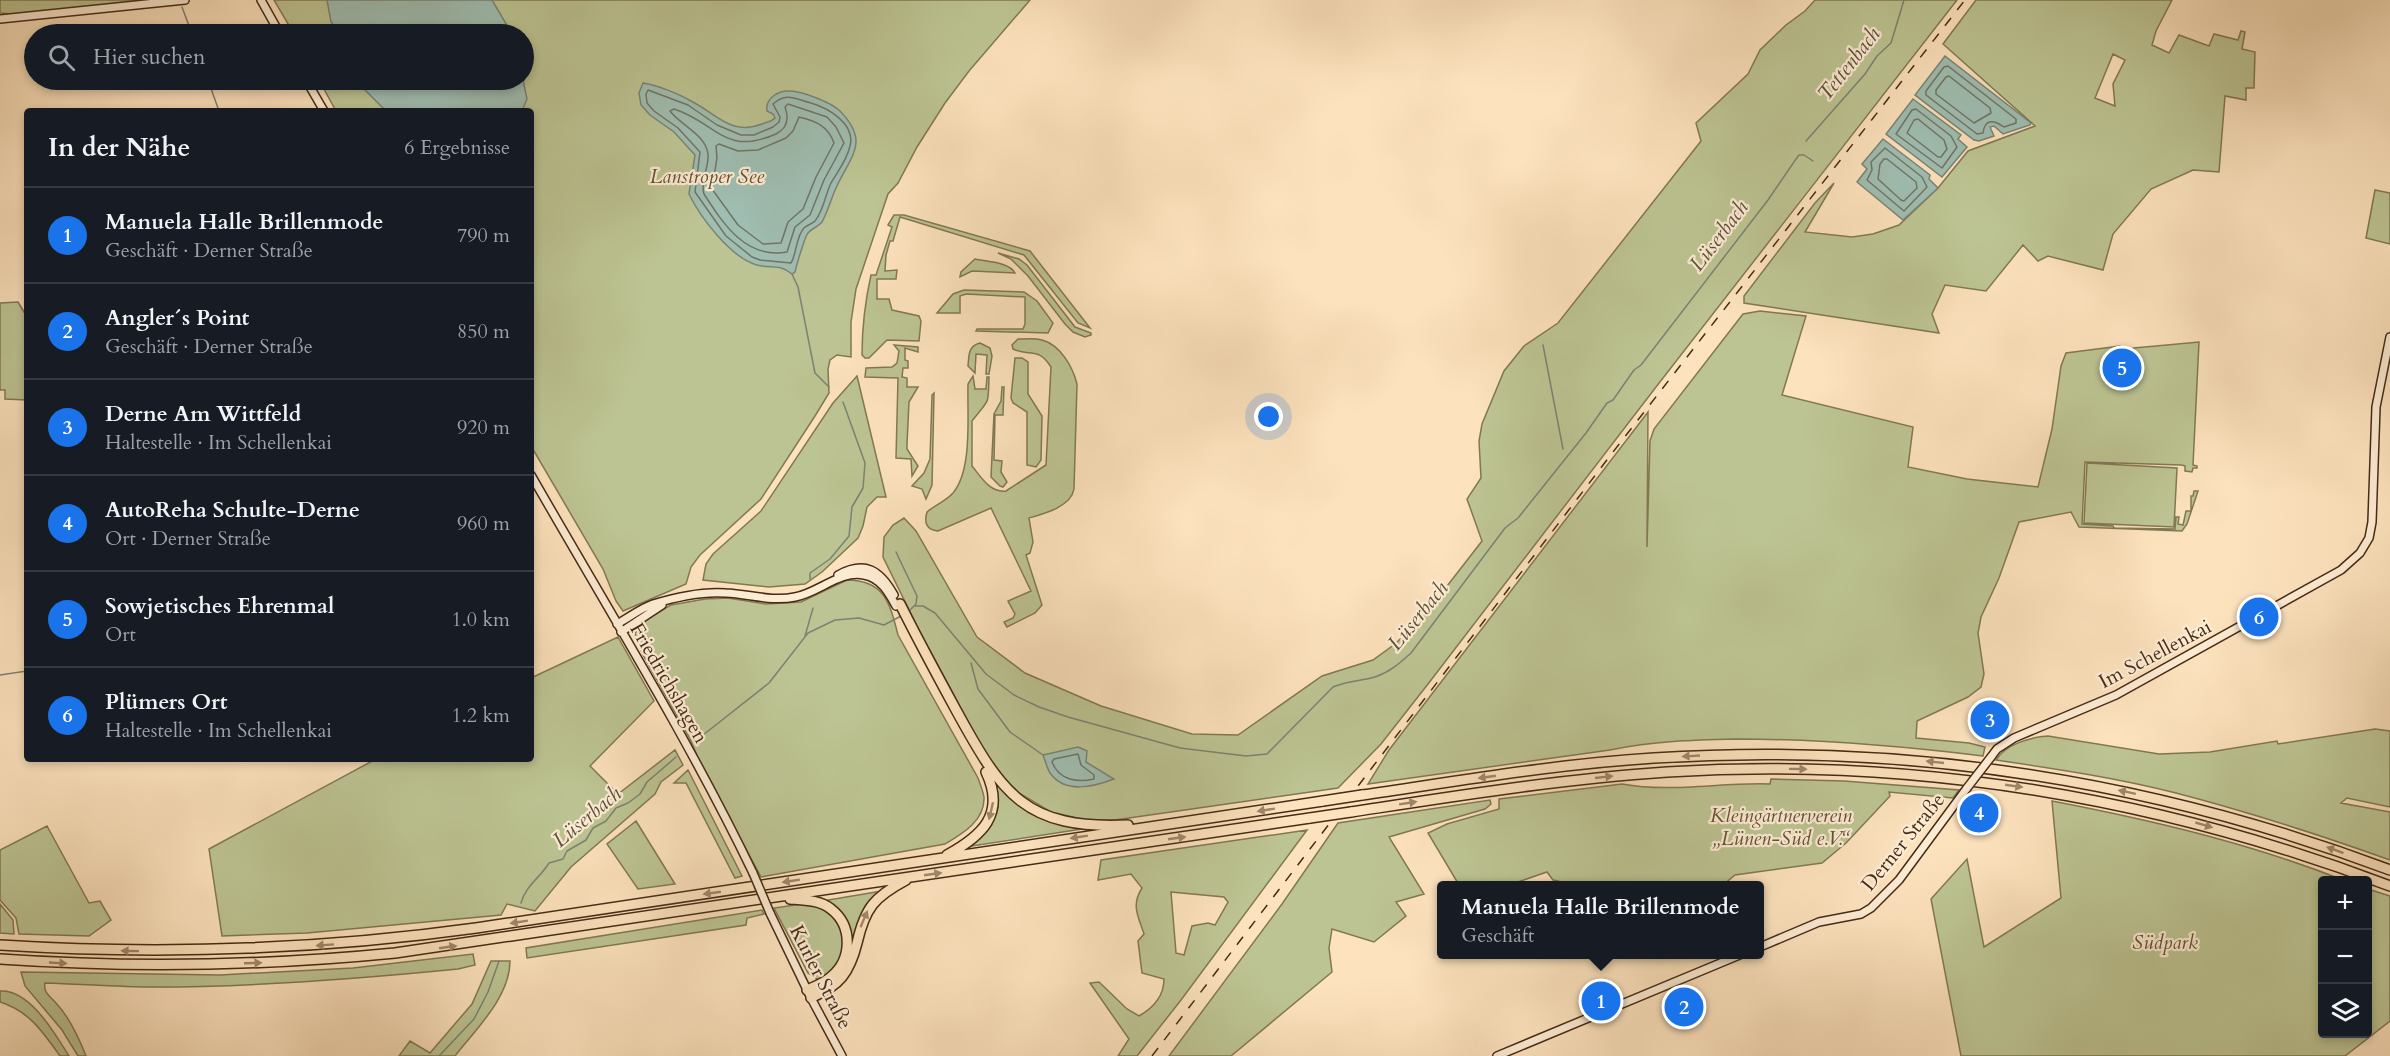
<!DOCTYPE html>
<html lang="de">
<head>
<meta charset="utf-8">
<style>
  body { margin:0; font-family:Cardo,serif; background:#242831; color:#f1f3f6 }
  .controls { position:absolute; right:18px; bottom:18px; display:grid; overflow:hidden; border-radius:6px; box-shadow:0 3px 9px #0003 }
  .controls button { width:54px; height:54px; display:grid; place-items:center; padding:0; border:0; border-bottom:2px solid #363941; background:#171b24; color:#f1f3f6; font:30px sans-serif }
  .you { position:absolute; left:1269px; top:417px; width:21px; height:21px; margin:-15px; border:4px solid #fff; border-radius:50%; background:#1a73e8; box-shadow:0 0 0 9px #1a73e833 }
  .badge { display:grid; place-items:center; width:39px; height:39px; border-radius:50%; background:#1a73e8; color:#fff; font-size:20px; font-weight:700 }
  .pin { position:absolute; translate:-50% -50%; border:3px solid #fff; box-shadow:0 2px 6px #0006 }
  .popup { position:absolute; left:1437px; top:881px; width:327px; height:78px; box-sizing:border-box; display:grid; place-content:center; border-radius:6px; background:#171b24; filter:drop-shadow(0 2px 4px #0005); font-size:20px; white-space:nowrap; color:#9ea1a6 }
  .popup b { font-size:22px; color:#f1f3f6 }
  .popup::after { content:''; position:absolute; left:50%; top:100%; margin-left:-12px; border:12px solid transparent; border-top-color:#171b24 }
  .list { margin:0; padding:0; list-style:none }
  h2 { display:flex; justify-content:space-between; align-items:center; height:78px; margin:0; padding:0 24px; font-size:26px }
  h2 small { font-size:20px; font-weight:400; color:#9ea1a6 }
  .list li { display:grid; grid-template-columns:39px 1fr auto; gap:18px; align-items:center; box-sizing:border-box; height:96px; padding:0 24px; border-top:2px solid #363941 }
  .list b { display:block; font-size:22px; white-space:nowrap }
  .list p { margin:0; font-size:20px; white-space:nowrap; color:#9ea1a6 }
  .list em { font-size:20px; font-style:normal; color:#9ea1a6 }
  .icon { flex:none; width:33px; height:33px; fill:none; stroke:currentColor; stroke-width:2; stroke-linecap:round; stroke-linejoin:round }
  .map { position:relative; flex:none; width:2390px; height:1056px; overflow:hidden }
  .search { position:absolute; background:#171b24; box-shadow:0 3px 9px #0003; left:24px; top:24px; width:510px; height:66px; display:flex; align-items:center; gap:15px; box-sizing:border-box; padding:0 21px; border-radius:33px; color:#9ea1a6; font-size:22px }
  .panel { position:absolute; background:#171b24; box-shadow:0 3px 9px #0003; left:24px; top:108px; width:510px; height:654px; border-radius:6px }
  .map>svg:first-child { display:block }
  .green { fill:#bdc493; stroke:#827854; stroke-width:1.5; fill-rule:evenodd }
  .water { fill:#9fbeb2; stroke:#7b8373; stroke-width:1.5 }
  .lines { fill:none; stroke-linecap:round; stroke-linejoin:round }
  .shore { stroke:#727464; stroke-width:1.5 }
  .stream { stroke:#7b8373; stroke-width:1.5 }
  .secondary-casing { stroke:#462b15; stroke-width:10 }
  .highway-casing { stroke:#462b15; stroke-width:12 }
  .secondary { stroke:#fdecd4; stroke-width:7 }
  .highway { stroke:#fce2bd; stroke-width:9 }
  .rail { stroke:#462b15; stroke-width:1.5; stroke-dasharray:10 10; stroke-linecap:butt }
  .secondary-bridge-casing { stroke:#462b15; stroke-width:10; stroke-linecap:butt }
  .highway-bridge-casing { stroke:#462b15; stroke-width:12; stroke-linecap:butt }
  .secondary-bridge { stroke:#fdecd4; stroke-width:7 }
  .highway-bridge { stroke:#fce2bd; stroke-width:9 }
  .oneway { fill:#a18669 }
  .labels { text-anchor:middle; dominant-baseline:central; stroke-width:4.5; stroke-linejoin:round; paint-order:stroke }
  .park-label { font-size:20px; font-style:italic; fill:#645134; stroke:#fdecd4 }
  .street-label { font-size:20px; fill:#462b15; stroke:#fdecd4 }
  .water-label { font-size:21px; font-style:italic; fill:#5c503c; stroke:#fdecd4 }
</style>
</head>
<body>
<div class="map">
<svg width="2390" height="1056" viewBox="0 0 2390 1056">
  <rect width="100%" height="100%" fill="#fce2bd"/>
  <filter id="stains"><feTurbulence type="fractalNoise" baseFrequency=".00333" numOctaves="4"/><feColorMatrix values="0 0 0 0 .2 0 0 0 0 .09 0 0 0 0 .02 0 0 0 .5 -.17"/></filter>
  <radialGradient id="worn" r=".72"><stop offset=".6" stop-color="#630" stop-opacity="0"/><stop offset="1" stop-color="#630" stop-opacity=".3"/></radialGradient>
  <path class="green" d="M0,0H151C101,8 50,19 0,13Z
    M274,0H1030L969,71L945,103L917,147L898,183L888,194L856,289L851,322V357L837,355L830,360L828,369L829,393L815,416L761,499L700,555L691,567L686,584L623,611L616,601L603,569L531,446V111H336L319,80H524V34H294Z
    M1815,0H1957L1656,387L1428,684L1381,744L1338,788L1115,820H1086L1051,812L1019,793L1003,778L988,758L921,634L883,557L884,537L893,525L904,518L916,531L977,637L1025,673L1101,706L1192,734L1238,735L1322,676L1373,660L1395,644L1423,617L1482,541L1467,499L1481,478L1479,441L1482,424L1504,371L1524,346L1558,323L1701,141L1696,123L1748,74L1760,50L1786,25L1805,11Z
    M1976,0H2172L2156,31L2152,45L2169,53L2179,35L2209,46L2214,34L2238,40L2241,31L2245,32L2242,49L2255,52L2254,88H2246V100L2225,96L2219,172L2193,170L2151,189L2113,234L2103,270L2048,256L2038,261L2023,245L1986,291L1945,285L1932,314L1939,333L1744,303V296L1815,203L1834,183L1805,232L1852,237L1873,234L1899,225L1938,188L1968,151L2035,126L1943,44ZM2113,54L2125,60L2113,84L2115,106L2095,98Z
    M2375,190L2390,193V244L2366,238Z
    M894,215H904L1030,251L1090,328L1078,323L1024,255L900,217L893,241H890L886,255L885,271L897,270L896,279H877V299H889L892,310L919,316L921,321L919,341L887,340L869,358H865L862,355C862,327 865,302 871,275H876L892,227L888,225Z
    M998,253L1019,259L1027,265L1075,327L1091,333V335L1085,337L1073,332L1065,324L1028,276L1011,259Z
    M975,259C988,262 1009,262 1015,273L972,271L960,277L961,272Z
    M964,290L1024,292L1037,301L1053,323L1048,333L976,331L977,329H1023L1025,324V297L966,294L960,296V313H937L953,294Z
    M18,302L27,317V400L5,399V390H0V303Z
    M1760,311L1806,316L1782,395L1913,427L1908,467L1967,479L2038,487L2052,429L2061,366L2066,353L2120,346L2121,352L2134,348L2199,342L2193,465L2197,466V468H2193L2192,472L2185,471V466L2182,465L2085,462L2082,524L2113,526L2114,528L2175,529L2176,517H2179L2178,524L2183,525L2186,511H2191V496H2193L2194,491H2198L2187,524L2182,531L2079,527L2071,512L2019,522L1999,578L1981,617L1978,633L1984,674L1981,687L1968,697L1917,721L1916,738L1969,743L1985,747L1983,756C1901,746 1819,739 1737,739C1692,740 1654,741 1610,750L1368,784L1389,750L1648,412L1647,547L1650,441L1654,429L1743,314Z
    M1018,339C1025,339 1035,338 1042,340C1061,345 1073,368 1077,384L1074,489C1071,507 1043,514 1029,518L1033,542L1030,553L1026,555L1042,605L1035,613L1007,627L1004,622L1013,618L1015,614L1008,601L1031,591L991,508L938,531C926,530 924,522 927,512C935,505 946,501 953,493C973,469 967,414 968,384L973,376L975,389H986L987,377H989C988,406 990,398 972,421V466C981,477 990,493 1006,491L1046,465L1051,367C1038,346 1029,357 1013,349L1012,345Z
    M980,343L990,348L992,356L989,374H986L987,355L976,354L975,373L968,366C969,355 968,346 980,343Z
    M894,345L918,347V352L905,348V360L908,361V368H903L902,377L907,378V387H918L909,402L907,444V449L918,466L912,476L911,459L896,458L898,378L865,377L866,368L892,367L897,363L899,351Z
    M1015,358H1022L1028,362V394L1042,416L1041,460L1036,467L1027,465V412L1013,403L1011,398Z
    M857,376L886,497H877L867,507L863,526L858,538L822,572L805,584L769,587L703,580L706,564L713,554L761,511L833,403Z
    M1002,387H1004L1003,415H995L994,460L1002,461L1001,472L1007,482L1003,487L1000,486L991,477L994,414L1001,401Z
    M934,393L932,485L926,499L922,489L912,486L924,473L930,459L932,395Z
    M2087,463L2177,468L2174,527L2084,523Z
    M847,580C885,580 890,604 898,635L978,778C980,784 983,791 984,797C985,821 962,834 945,844L761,877L702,767L690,739L643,655L635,634L641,622L671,605L705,599L728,598L766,604L801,602Z
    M618,637L654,701L590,766L618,794L675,750L683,765L661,782L655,794L571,867L535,911L507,904L501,915L307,933L222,936L209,849L376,759H531V678Z
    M2375,729L2390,731V807L2347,798L2341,803L2390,812V860C2320,835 2249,812 2176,793C2117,778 2057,769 1996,760C2006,744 2031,737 2048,736L2159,754L2210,752L2277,741L2278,744Z
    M688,770L742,876L735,878L686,783H674Z
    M1771,779L1844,781L1959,790L1953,798L1889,792L1890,796L1846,843L1822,863L1735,875L1723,885H1576L1553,880L1547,872L1509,885H1459L1428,833L1447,824L1499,809V799L1622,784C1670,793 1722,782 1770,784Z
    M994,781C1023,808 1044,818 1082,829L972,846L985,831Z
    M1490,800L1491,804L1485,809L1389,837L1424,894L1396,902L1406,916L1374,942L1332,929L1329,948L1332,972L1231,1056H1169L1282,904L1338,823Z
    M2052,801C2151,820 2249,843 2343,880H2322V1034H2368V889L2390,896V1021L2345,1056H1961L1931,899L1967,859L1984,947L2061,898Z
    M636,821L675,884L638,889L607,844Z
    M47,826L89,903L100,901L111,920L89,936L19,934L16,918L0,900V850Z
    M1307,830L1181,1000L1137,1056H1118L1129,1039L1090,983L1099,982L1127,1009L1139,1016C1153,1008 1164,996 1164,979L1142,973L1138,941L1144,934C1138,916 1131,905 1142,888L1131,874L1098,880L1101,860ZM1171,892L1224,897L1228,902L1215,925L1208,923L1192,926L1184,955L1176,953Z
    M882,891L853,950H851L828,900Z
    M0,904L13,920L14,934L0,933Z
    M802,904C808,905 816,905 821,908C843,918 849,946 838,965C834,972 825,977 820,981L808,973L774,908Z
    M762,910L764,914L747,918L746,925L527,958L526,948Z
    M473,954L475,965L458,969C357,979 256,987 154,987C117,987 81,984 45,983C43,993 50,996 56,1003C69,1017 79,1038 86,1056H78L62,1030L25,986L21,972L220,975L353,968Z
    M491,961H510C510,997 476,1029 455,1056H399L410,1041L430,1053L472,1004Z
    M0,991C30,989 55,1034 69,1056H60C43,1032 29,1011 0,1002Z"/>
  <path class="water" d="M327,0H492L512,34H341L331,22Z
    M1945,56L2031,123L2030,125L2003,134L1994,126L1990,127L1994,136L1979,141L1974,140L1915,95Z
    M355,80H523L527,99L522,111H386Z
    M643,83C657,85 679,94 691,101C717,114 731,136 762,124C767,122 771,122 775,118L773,114L767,111C765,98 779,90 790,91C802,91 832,103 840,111C871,143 850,156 836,188C831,199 828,211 822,222C818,227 812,228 808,233C805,236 796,267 795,272L792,274C778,263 772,269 757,265C731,258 700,217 689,194L695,155L674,132L650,115L641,105L639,93Z
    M1913,99L1961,135L1958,139L1967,147L1942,177L1886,134Z
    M1883,139L1930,175L1929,179L1938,188L1903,220L1857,182L1867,169L1862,164Z
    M1078,747L1087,751L1086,762L1114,779C1093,787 1065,794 1050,773C1047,768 1045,760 1043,755Z"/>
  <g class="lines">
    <path class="shore" d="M1948,66L2016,119V123L2004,127C1994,120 1985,118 1983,133L1977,134L1926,95V91L1944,67Z
      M1949,76L1990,108L1991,113L1974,123L1936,94V90L1946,77Z
      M648,90L688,105L717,125L741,135H754L773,127L779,122L780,117L773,104C787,92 795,99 811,103C828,108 856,124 850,146C847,160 838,171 831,183C825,195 824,210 815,221C812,224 807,225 804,228C796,236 797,253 791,263L760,260L752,257L726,236L695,192L700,152L678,128L654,111L647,103L646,94Z
      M788,104L827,117L836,127L844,143L824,180L810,215L795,227L787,252C746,259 724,225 704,194C700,181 709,168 708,155C707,135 680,125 670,111L674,109C716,122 724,157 776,134C788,128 789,118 785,107Z
      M1916,109L1951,136L1957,147L1942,168L1896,134L1912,110Z
      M799,117C816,121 828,126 834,143L816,177L803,209L788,222L781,243L763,244L738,225L712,189L717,158L716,146L719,144L738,151L758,150L786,138L793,131Z
      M1918,119L1944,140L1947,149L1941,157H1938L1907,133L1914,120Z
      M1885,148L1922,177L1927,187L1904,211L1867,180L1872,170L1871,162Z
      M1884,159H1887L1916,182L1917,188L1904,201L1901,200L1878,179L1880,164Z
      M1078,754L1081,765L1094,775V779C1077,783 1059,780 1052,762L1054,759Z"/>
    <path class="stream" d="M182,7L192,34
      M208,80L219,111
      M1806,141L1865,74L1877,56L1891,43L1904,0
      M792,274L798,287L815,373L829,387
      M1543,345L1563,449
      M896,552L917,596L916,604L908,612
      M810,579V573L830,559L849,536L852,507L863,488L865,463L843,402
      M914,606H923L935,613L986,674L1014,695L1039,707L1068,717L1180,748L1246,756L1267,754L1333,687C1347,681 1361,681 1375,677C1390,672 1400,663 1411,653L1505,528L1518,518L1586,433L1607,403L1613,400L1634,370L1641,365L1768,200L1796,159L1799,155H1804L1813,161
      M805,636L813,608
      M971,663L978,689L1010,732L1043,755
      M0,675L27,671
      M703,735L769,683L808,633L835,620L859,618L884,625L901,616
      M521,903C526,885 540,878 549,863L563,859L567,851L586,840L593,828L606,821L616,808L628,803L640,794L647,782L676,757
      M439,1056L474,1019L488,992L499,961"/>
    <defs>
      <path id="secondary" d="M261,0L280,34
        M0,19L185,0
        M306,80L324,111
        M531,475C606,606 687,736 753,873
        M838,575C865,560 880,570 894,595
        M617,624C628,618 641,608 653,604C676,597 702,591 726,593C749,594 772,602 795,597C818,593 840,570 864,575C881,578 889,593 896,606
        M621,632L662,605
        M1991,757L1997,749L2014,738L2116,695L2341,570L2360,553L2369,538L2372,522L2376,407L2390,337
        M770,913L811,998L842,1056
        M1760,947L1819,922L1861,914L1871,908L1899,880L1967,788
        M1497,1056L1742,954"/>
      <path id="highway" d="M900,604C918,640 937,675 956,710C1002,794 1025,830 1128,825
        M1362,795C1459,781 1556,764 1654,758C1906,742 2154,781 2390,870
        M1351,812C1456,796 1561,779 1667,772C1914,756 2159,798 2390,886
        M947,855C982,836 1006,814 986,772
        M790,899C804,900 820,900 831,909C853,926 852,959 832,976C825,983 816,986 807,990
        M0,945C160,955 317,950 476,928L1323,801
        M0,959C132,968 263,966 395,953L1310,818
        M811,998C822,992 834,987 842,977C850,967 854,955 857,943C865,908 874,897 906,880"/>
    </defs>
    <use href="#secondary" class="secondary-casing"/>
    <use href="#highway" class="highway-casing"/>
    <use href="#secondary" class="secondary"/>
    <use href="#highway" class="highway"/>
    <path class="rail" d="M1152,1056L1613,452L1965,0"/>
    <defs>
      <path id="secondary-bridge" d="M1967,788L1991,757
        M753,873L770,913"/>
      <path id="highway-bridge" d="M1323,801L1362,795
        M1310,818L1351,812"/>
    </defs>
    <use href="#secondary-bridge" class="secondary-bridge-casing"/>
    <use href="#highway-bridge" class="highway-bridge-casing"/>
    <use href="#secondary-bridge" class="secondary-bridge"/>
    <use href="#highway-bridge" class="highway-bridge"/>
  </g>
  <defs><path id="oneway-solid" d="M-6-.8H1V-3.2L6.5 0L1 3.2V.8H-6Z" transform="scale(1.5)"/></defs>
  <g class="oneway">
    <use href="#oneway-solid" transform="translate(1691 756) rotate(177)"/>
    <use href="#oneway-solid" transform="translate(1935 762) rotate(-174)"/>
    <use href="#oneway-solid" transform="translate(1798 769) rotate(1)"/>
    <use href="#oneway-solid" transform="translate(1487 777) rotate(172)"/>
    <use href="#oneway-solid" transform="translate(1604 777) rotate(-6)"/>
    <use href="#oneway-solid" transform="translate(2014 786) rotate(8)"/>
    <use href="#oneway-solid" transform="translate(2127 792) rotate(-168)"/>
    <use href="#oneway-solid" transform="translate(1408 803) rotate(-9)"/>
    <use href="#oneway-solid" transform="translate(1266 810) rotate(171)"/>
    <use href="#oneway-solid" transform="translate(991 811) rotate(103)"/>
    <use href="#oneway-solid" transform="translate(2204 825) rotate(16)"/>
    <use href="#oneway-solid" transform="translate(1079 837) rotate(171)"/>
    <use href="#oneway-solid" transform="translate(1177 838) rotate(-8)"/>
    <use href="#oneway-solid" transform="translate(2335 850) rotate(-160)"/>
    <use href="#oneway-solid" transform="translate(933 874) rotate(-8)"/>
    <use href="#oneway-solid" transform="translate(791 881) rotate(171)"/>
    <use href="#oneway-solid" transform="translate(712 893) rotate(172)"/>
    <use href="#oneway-solid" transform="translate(864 919) rotate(-67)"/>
    <use href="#oneway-solid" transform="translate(519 922) rotate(171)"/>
    <use href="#oneway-solid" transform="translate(325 945) rotate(176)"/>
    <use href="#oneway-solid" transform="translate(448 947) rotate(-8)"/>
    <use href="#oneway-solid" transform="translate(130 951) rotate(-179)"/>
    <use href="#oneway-solid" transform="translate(58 963) rotate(3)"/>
    <use href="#oneway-solid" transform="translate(253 963) rotate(-2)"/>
  </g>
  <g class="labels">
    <g class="park-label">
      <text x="707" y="176">Lanstroper See</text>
      <text x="1781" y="815">Kleingärtnerverein<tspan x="1781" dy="23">„Lünen-Süd e.V.“</tspan></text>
      <text x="2165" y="942">Südpark</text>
    </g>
    <g class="street-label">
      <text transform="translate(2155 654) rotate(-28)">Im Schellenkai</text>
      <text transform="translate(669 683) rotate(60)">Friedrichshagen</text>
      <text transform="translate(1903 842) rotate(-51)">Derner Straße</text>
      <text transform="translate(821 977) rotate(63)">Kurler Straße</text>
    </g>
    <g class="water-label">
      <text transform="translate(1849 64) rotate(-52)">Tettenbach</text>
      <text transform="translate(1719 236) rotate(-53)">Lüserbach</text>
      <text transform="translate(1418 616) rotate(-51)">Lüserbach</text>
      <text transform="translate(587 817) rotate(-40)">Lüserbach</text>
    </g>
  </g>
  <rect width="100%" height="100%" filter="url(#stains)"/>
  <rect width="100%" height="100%" fill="url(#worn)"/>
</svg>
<div class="controls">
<button>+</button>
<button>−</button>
<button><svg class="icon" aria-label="layers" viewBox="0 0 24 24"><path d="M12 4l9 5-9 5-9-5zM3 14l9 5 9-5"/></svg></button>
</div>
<div class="you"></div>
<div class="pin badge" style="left:1601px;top:1001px">1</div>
<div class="popup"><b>Manuela Halle Brillenmode</b>Geschäft</div>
<div class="pin badge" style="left:1684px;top:1007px">2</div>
<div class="pin badge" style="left:1990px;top:720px">3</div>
<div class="pin badge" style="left:1979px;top:813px">4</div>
<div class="pin badge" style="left:2122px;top:368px">5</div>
<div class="pin badge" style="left:2259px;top:617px">6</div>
<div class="search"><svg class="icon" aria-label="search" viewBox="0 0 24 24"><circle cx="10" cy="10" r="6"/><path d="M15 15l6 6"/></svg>Hier suchen</div>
<section class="panel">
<h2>In der Nähe<small>6 Ergebnisse</small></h2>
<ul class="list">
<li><span class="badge">1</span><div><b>Manuela Halle Brillenmode</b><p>Geschäft · Derner Straße</p></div><em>790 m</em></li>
<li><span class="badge">2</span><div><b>Angler´s Point</b><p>Geschäft · Derner Straße</p></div><em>850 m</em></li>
<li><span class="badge">3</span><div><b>Derne Am Wittfeld</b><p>Haltestelle · Im Schellenkai</p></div><em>920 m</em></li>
<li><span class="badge">4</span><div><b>AutoReha Schulte-Derne</b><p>Ort · Derner Straße</p></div><em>960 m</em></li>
<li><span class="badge">5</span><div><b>Sowjetisches Ehrenmal</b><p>Ort</p></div><em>1.0 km</em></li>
<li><span class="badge">6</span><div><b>Plümers Ort</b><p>Haltestelle · Im Schellenkai</p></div><em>1.2 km</em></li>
</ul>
</section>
</div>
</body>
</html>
